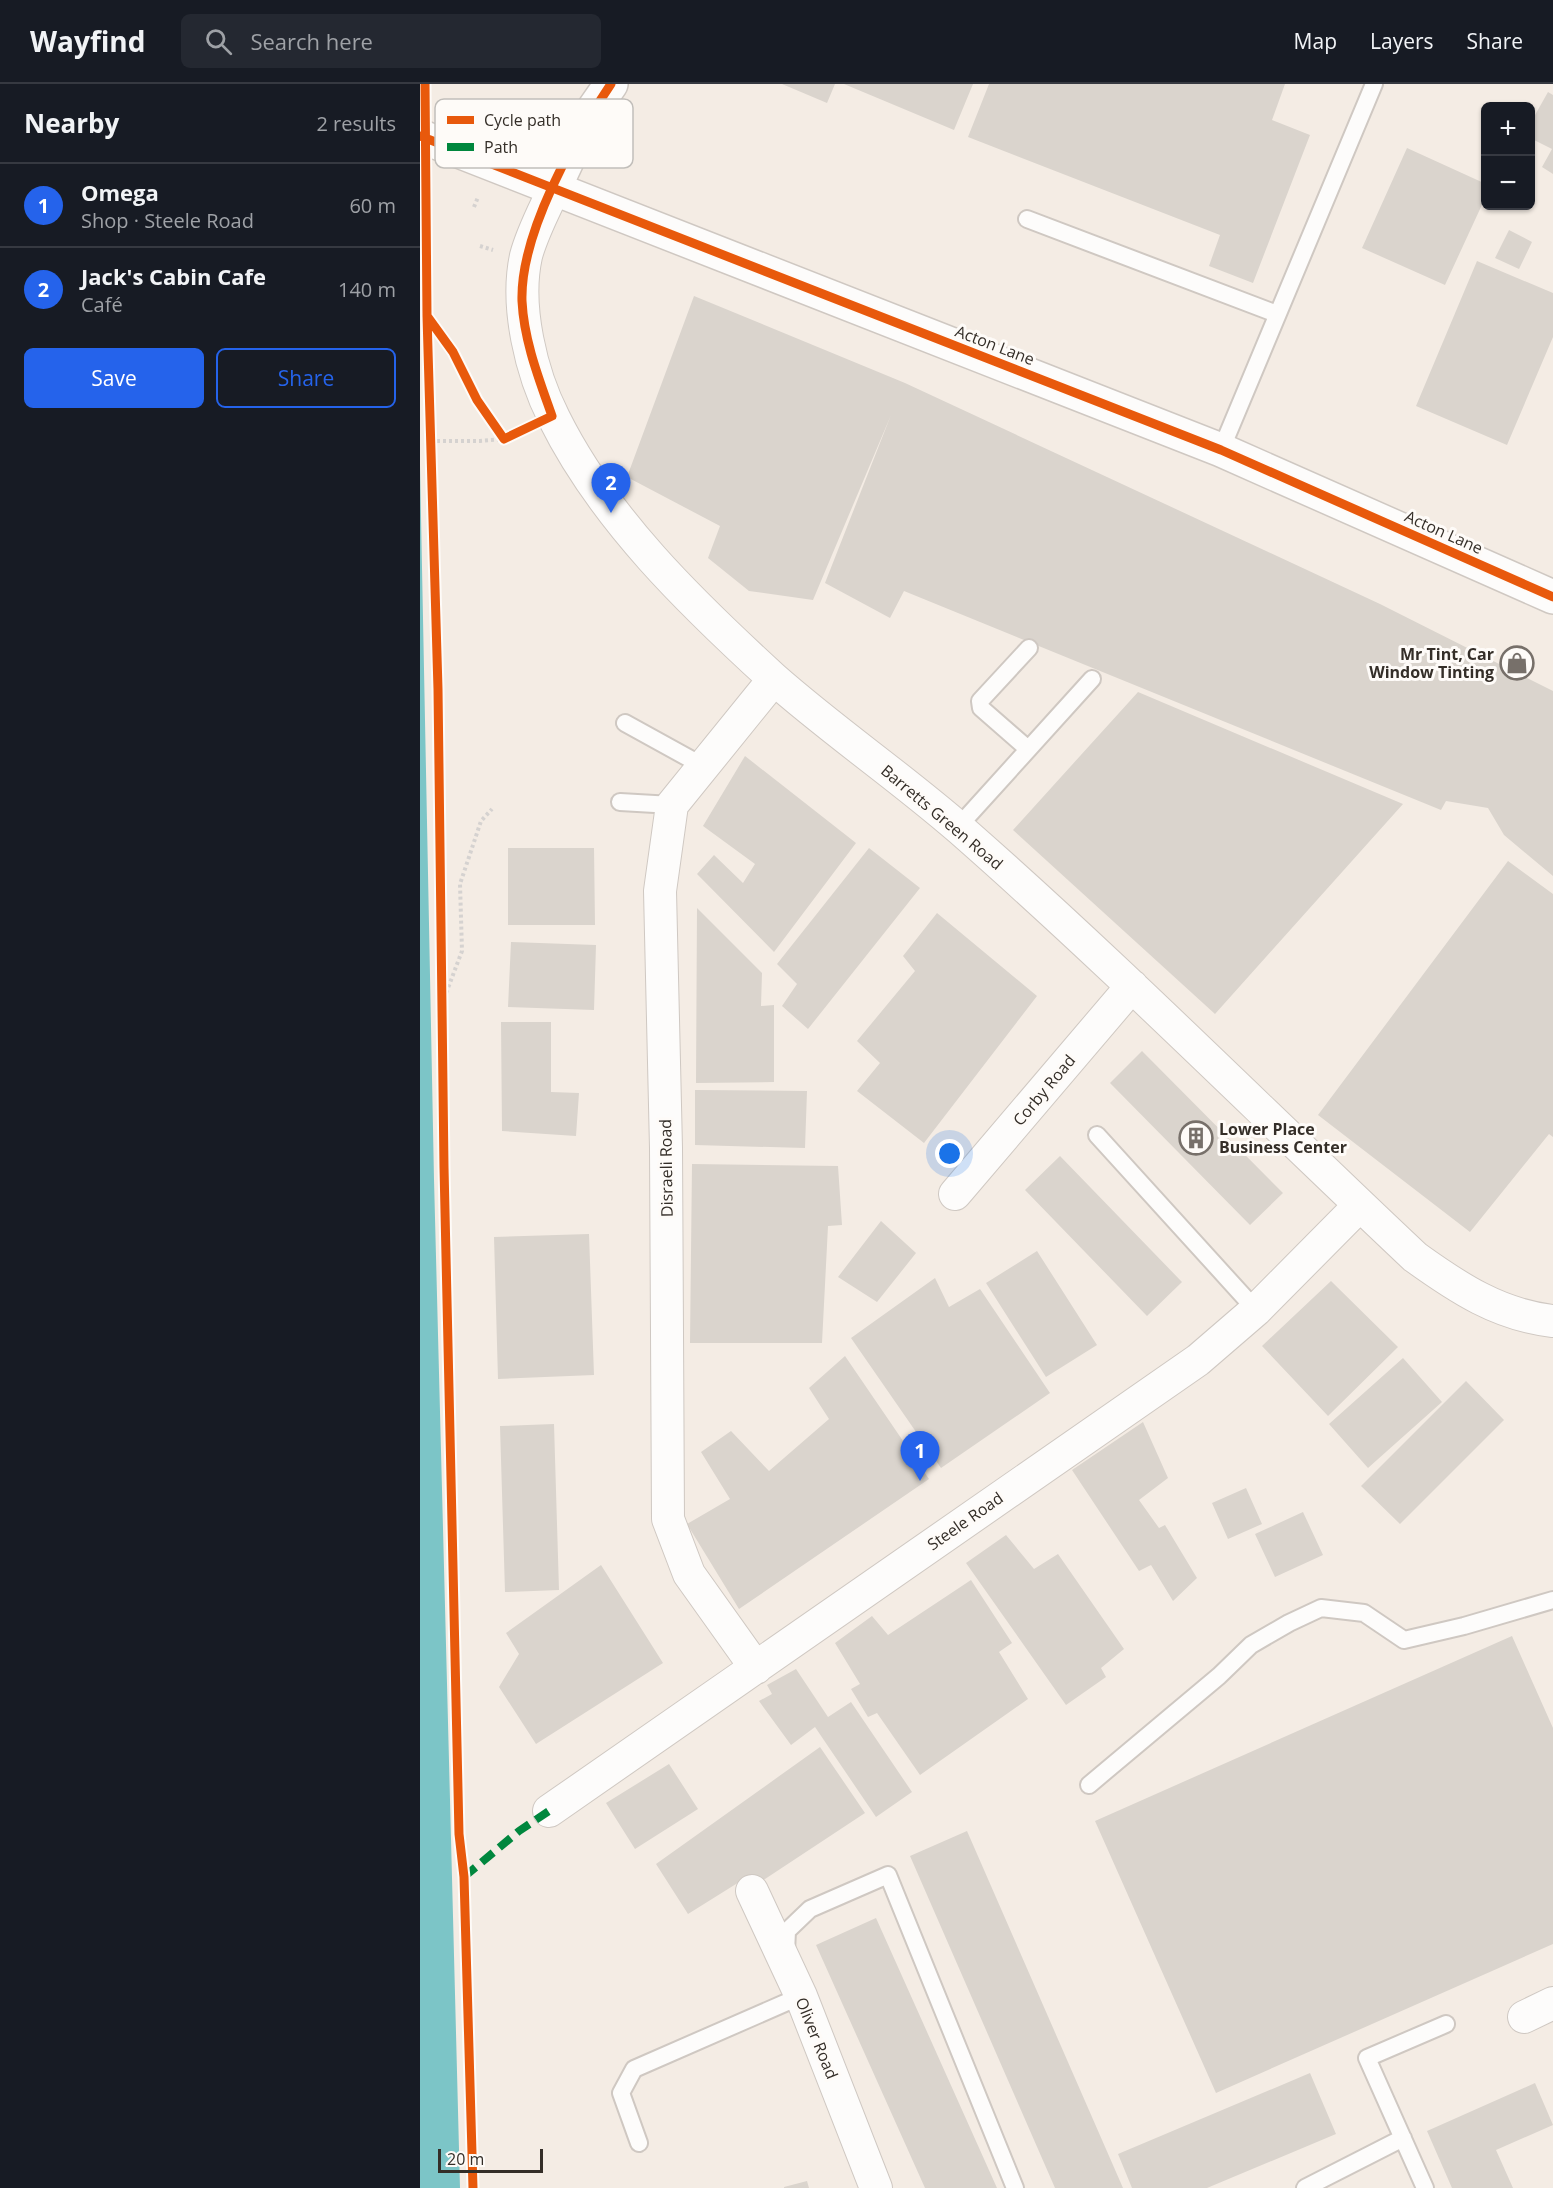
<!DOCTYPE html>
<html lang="en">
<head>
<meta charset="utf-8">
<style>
  body { margin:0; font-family:"Open Sans",sans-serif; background:#242831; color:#f1f3f6 }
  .controls { position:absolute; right:18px; top:18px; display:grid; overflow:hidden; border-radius:9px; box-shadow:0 2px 4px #0004 }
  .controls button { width:54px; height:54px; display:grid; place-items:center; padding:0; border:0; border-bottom:2px solid #363941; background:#171b24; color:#f1f3f6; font:30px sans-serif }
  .scale { position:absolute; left:18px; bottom:15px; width:105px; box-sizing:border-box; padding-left:6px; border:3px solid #342e28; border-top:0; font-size:16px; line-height:21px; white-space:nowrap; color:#342e28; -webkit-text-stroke:4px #fefbf8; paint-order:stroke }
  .you { position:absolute; left:530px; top:1070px; width:21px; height:21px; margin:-15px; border:4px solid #fff; border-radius:50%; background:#1a73e8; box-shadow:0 0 0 9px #1a73e833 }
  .badge { display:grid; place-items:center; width:39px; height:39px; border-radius:50%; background:#2563eb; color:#fff; font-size:20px; font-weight:700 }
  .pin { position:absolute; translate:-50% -50px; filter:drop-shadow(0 2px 3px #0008) }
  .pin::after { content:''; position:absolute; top:32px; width:21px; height:18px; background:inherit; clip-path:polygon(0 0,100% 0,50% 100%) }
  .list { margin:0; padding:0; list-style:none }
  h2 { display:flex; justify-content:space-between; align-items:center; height:78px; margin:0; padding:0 24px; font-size:26px }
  h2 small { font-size:20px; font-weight:400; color:#9ea1a6 }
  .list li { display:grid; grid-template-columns:39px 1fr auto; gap:18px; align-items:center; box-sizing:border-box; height:84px; padding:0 24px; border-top:2px solid #363941 }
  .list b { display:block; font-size:22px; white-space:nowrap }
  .list p { margin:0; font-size:20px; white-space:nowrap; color:#9ea1a6 }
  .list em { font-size:20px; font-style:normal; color:#9ea1a6 }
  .actions { display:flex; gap:12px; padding:18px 24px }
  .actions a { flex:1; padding:14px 0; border:2px solid #2563eb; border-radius:9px; text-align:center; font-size:21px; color:#2563eb }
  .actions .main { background:#2563eb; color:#fff }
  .icon { flex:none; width:33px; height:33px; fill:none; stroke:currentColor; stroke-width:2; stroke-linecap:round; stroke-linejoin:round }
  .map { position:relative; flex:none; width:1133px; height:2104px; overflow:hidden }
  header { display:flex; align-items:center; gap:36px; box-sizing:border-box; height:84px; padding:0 30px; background:#171b24; border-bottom:2px solid #363941 }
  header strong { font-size:28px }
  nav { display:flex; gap:33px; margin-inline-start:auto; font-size:21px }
  .search { width:420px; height:54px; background:#242831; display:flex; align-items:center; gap:15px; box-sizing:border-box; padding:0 21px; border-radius:9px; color:#9ea1a6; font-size:22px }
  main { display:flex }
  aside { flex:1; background:#171b24 }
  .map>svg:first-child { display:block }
  .water { fill:#7cc5c7 }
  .building { fill:#dad4cd }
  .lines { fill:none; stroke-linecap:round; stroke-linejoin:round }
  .lane-casing { stroke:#cfc8c2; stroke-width:20 }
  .street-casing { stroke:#cfc8c2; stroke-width:34 }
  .secondary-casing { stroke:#cfc8c2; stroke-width:36 }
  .path { stroke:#d5d2d0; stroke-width:4; stroke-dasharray:3 3; stroke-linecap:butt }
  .lane { stroke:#fdfcfb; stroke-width:16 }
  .street { stroke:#fdfcfb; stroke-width:32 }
  .secondary { stroke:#fdfcfb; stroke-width:33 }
  .quiet { stroke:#00873e; stroke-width:8; stroke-dasharray:15 8; stroke-linecap:butt }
  .cycleway-casing { stroke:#fefbf8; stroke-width:13 }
  .cycleway { stroke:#e8590c; stroke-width:9 }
  .labels { text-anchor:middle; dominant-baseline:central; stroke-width:6; stroke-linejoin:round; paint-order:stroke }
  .street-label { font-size:16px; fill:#342e28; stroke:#fefbf8 }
  .poi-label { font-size:16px; font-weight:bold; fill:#342e28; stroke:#fefbf8; text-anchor:end }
  .key { fill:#fefbf8; stroke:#c1beba; stroke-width:1.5 }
  .key-label { font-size:16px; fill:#342e28 }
</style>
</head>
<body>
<header>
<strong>Wayfind</strong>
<div class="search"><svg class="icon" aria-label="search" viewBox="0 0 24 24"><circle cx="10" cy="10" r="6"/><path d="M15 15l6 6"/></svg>Search here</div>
<nav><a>Map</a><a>Layers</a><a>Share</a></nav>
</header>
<main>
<aside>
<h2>Nearby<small>2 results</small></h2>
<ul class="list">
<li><span class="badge">1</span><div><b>Omega</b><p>Shop · Steele Road</p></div><em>60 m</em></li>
<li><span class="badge">2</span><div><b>Jack's Cabin Cafe</b><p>Café</p></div><em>140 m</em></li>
</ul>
<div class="actions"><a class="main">Save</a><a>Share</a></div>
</aside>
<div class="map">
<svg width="1133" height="2104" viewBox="0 0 1133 2104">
  <rect width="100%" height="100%" fill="#f4ece4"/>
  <path class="water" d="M0,381L14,1095L40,2104H0Z"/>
  <path class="building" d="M362,0H415L407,19Z
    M424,0H553L534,46Z
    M569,0H865L852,36L890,51L833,199L789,182L800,151L548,53Z
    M1128,8L1133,11V90L1122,83L1132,65L1110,54V40Z
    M987,64L1066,100V112L1025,201L942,164Z
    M1089,146L1112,158L1099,185L1075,174Z
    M1057,177L1133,209V253L1087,361L996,322Z
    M274,212L485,299L960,520L1133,607V792L1084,751L1068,724L1026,717L1021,726L484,507L470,534L405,499L471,331L393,516L329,507L288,474L300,442L207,393Z
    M718,608L983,720L795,930L593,746Z
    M325,672L436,759L354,868L277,790L294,771L323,799L335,780L283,742Z
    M88,764H174L175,841H88Z
    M449,764L500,804L388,945L362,922L377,900L357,880Z
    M1088,777L1133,810V1053L1129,1050L1050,1148L898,1031Z
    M277,824L342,889L341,922L354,921V998L276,999Z
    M517,829L617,912L504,1059L437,1007L460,979L437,957L495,887L483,872Z
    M91,858L176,861L174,926L88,923Z
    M81,938H131V1008L159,1009L156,1052L82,1047Z
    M722,967L863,1109L830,1141L690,999Z
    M275,1006L387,1007L385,1064L275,1061Z
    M640,1072L762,1198L727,1232L605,1106Z
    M272,1080L418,1082L422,1141L408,1142L402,1259H270Z
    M461,1137L496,1169L457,1218L418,1193Z
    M169,1150L174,1291L78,1295L74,1153Z
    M617,1167L677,1261L626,1293L566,1199Z
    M515,1194L529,1223L560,1205L630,1309L521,1384L431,1254Z
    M911,1197L978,1263L908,1332L842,1262Z
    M425,1272L509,1395L319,1525L267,1440L310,1415L281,1368L311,1347L349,1387L409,1335L389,1304Z
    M983,1274L1022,1318L948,1384L909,1340Z
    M1046,1297L1084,1336L980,1440L941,1402Z
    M723,1338L748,1394L719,1416L739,1444L745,1441L777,1494L753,1517L731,1481L719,1487L652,1386Z
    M134,1340L139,1506L85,1508L80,1342Z
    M826,1404L842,1440L808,1455L792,1419Z
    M883,1428L903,1471L855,1493L835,1450Z
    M586,1451L614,1485L638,1470L704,1565L681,1584L686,1593L646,1621L546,1479Z
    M181,1481L243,1579L116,1660L79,1603L99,1570L86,1549Z
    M551,1496L592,1559L579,1568L608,1615L500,1691L457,1629L448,1633L431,1605L440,1600L415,1559L452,1532L468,1551Z
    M1092,1552L1133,1644V1860L796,2009L675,1737Z
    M376,1585L408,1633L431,1618L492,1708L456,1733L395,1643L371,1661L339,1617L352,1610L347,1601Z
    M400,1663L445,1729L336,1801L332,1790L268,1830L236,1780Z
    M249,1680L278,1725L215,1765L186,1719Z
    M547,1747L703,2104H635L490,1772Z
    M456,1834L577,2104H505L396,1861Z
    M890,1989L916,2050L787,2104H712L698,2070Z
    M1115,1999L1133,2041L1076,2066L1093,2104H1032L1007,2047Z
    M387,2097L389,2104H364V2103Z"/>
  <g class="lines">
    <defs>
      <path id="lane" d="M607,135L857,230
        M801,366L954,0
        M205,639L283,682
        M608,665L561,624L560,617L609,564
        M200,718L252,721
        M538,743L672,595
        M677,1051L836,1226
        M669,1701L799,1592L831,1561L869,1539L901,1524L944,1529L984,1556L1044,1542L1133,1516
        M366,1868L367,1847L390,1825L468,1791L595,2104
        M219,2059L201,2009L214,1985L381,1912
        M885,2104L983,2054
        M1005,2104L947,1974L1026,1940"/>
      <path id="street" d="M134,105C124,127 112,149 106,172C95,222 111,289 134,334C184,435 271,519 353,594C413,647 479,692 540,745C696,882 843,1030 995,1173C1038,1204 1079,1231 1133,1237
        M535,1110L712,902
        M336,1584L269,1490L248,1435L246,1064L240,807L252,721L354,595
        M129,1727L778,1276L836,1226L940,1121
        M332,1807L381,1912L456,2104
        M1104,1933L1133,1919"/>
      <path id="secondary" d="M0,52L801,366L1133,513
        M134,105L166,36L191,0"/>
    </defs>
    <use href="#lane" class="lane-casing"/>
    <use href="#street" class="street-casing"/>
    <use href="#secondary" class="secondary-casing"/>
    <path class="path" d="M54,123L58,113
      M60,162L73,166
      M11,357H60L84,355
      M22,920L42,867L40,800L61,737L72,725"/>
    <use href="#lane" class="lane"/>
    <use href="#street" class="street"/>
    <use href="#secondary" class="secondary"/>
    <path class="quiet" d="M44,1793L99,1747L129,1727"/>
    <defs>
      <path id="cycleway" d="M5,0L7,232L18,605L24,1083L39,1750L44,1793L53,2104
        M0,52L801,366L1133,513
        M7,232L33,268L57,316L84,355L132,332C119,295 104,257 102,217C100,150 154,54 191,0"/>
    </defs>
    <use href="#cycleway" class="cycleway-casing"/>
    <use href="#cycleway" class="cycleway"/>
  </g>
  <defs>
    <symbol id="shop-ring" viewBox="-11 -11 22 22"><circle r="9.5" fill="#fefbf8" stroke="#77706a" stroke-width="1.5"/><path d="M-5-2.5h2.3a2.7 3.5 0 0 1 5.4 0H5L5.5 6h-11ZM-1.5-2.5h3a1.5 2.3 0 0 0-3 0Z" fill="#77706a"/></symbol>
    <symbol id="building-ring" viewBox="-11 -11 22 22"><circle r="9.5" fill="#fefbf8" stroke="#77706a" stroke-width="1.5"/><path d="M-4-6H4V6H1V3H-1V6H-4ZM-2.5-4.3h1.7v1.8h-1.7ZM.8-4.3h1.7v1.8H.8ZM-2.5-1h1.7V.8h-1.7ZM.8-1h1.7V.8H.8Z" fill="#77706a"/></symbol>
  </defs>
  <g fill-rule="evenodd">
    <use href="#shop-ring" x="1078" y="560" width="38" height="38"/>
    <use href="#building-ring" x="757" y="1035" width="38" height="38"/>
  </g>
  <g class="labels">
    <g class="street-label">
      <text transform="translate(575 261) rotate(21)">Acton Lane</text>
      <text transform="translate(1024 448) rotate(24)">Acton Lane</text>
      <text transform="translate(522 733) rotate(40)">Barretts Green Road</text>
      <text transform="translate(624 1006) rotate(-50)">Corby Road</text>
      <text transform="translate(246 1084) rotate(-91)">Disraeli Road</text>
      <text transform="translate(545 1437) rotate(-35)">Steele Road</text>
      <text transform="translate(397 1954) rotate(68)">Oliver Road</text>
    </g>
    <g class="poi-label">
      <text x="1074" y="570">Mr Tint, Car<tspan x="1074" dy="18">Window Tinting</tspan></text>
      <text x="799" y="1045" text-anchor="start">Lower Place<tspan x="799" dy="18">Business Center</tspan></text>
    </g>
  </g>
  <rect x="15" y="15" width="198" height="69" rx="9" class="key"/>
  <rect x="27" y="32" width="27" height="8" fill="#e8590c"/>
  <rect x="27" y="59" width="27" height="8" fill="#00873e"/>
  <g class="key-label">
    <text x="64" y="42">Cycle path</text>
    <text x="64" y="69">Path</text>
  </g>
</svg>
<div class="controls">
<button>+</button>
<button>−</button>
</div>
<div class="scale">20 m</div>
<div class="you"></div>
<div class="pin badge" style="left:500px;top:1397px">1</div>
<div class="pin badge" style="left:191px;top:429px">2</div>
</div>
</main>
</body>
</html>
